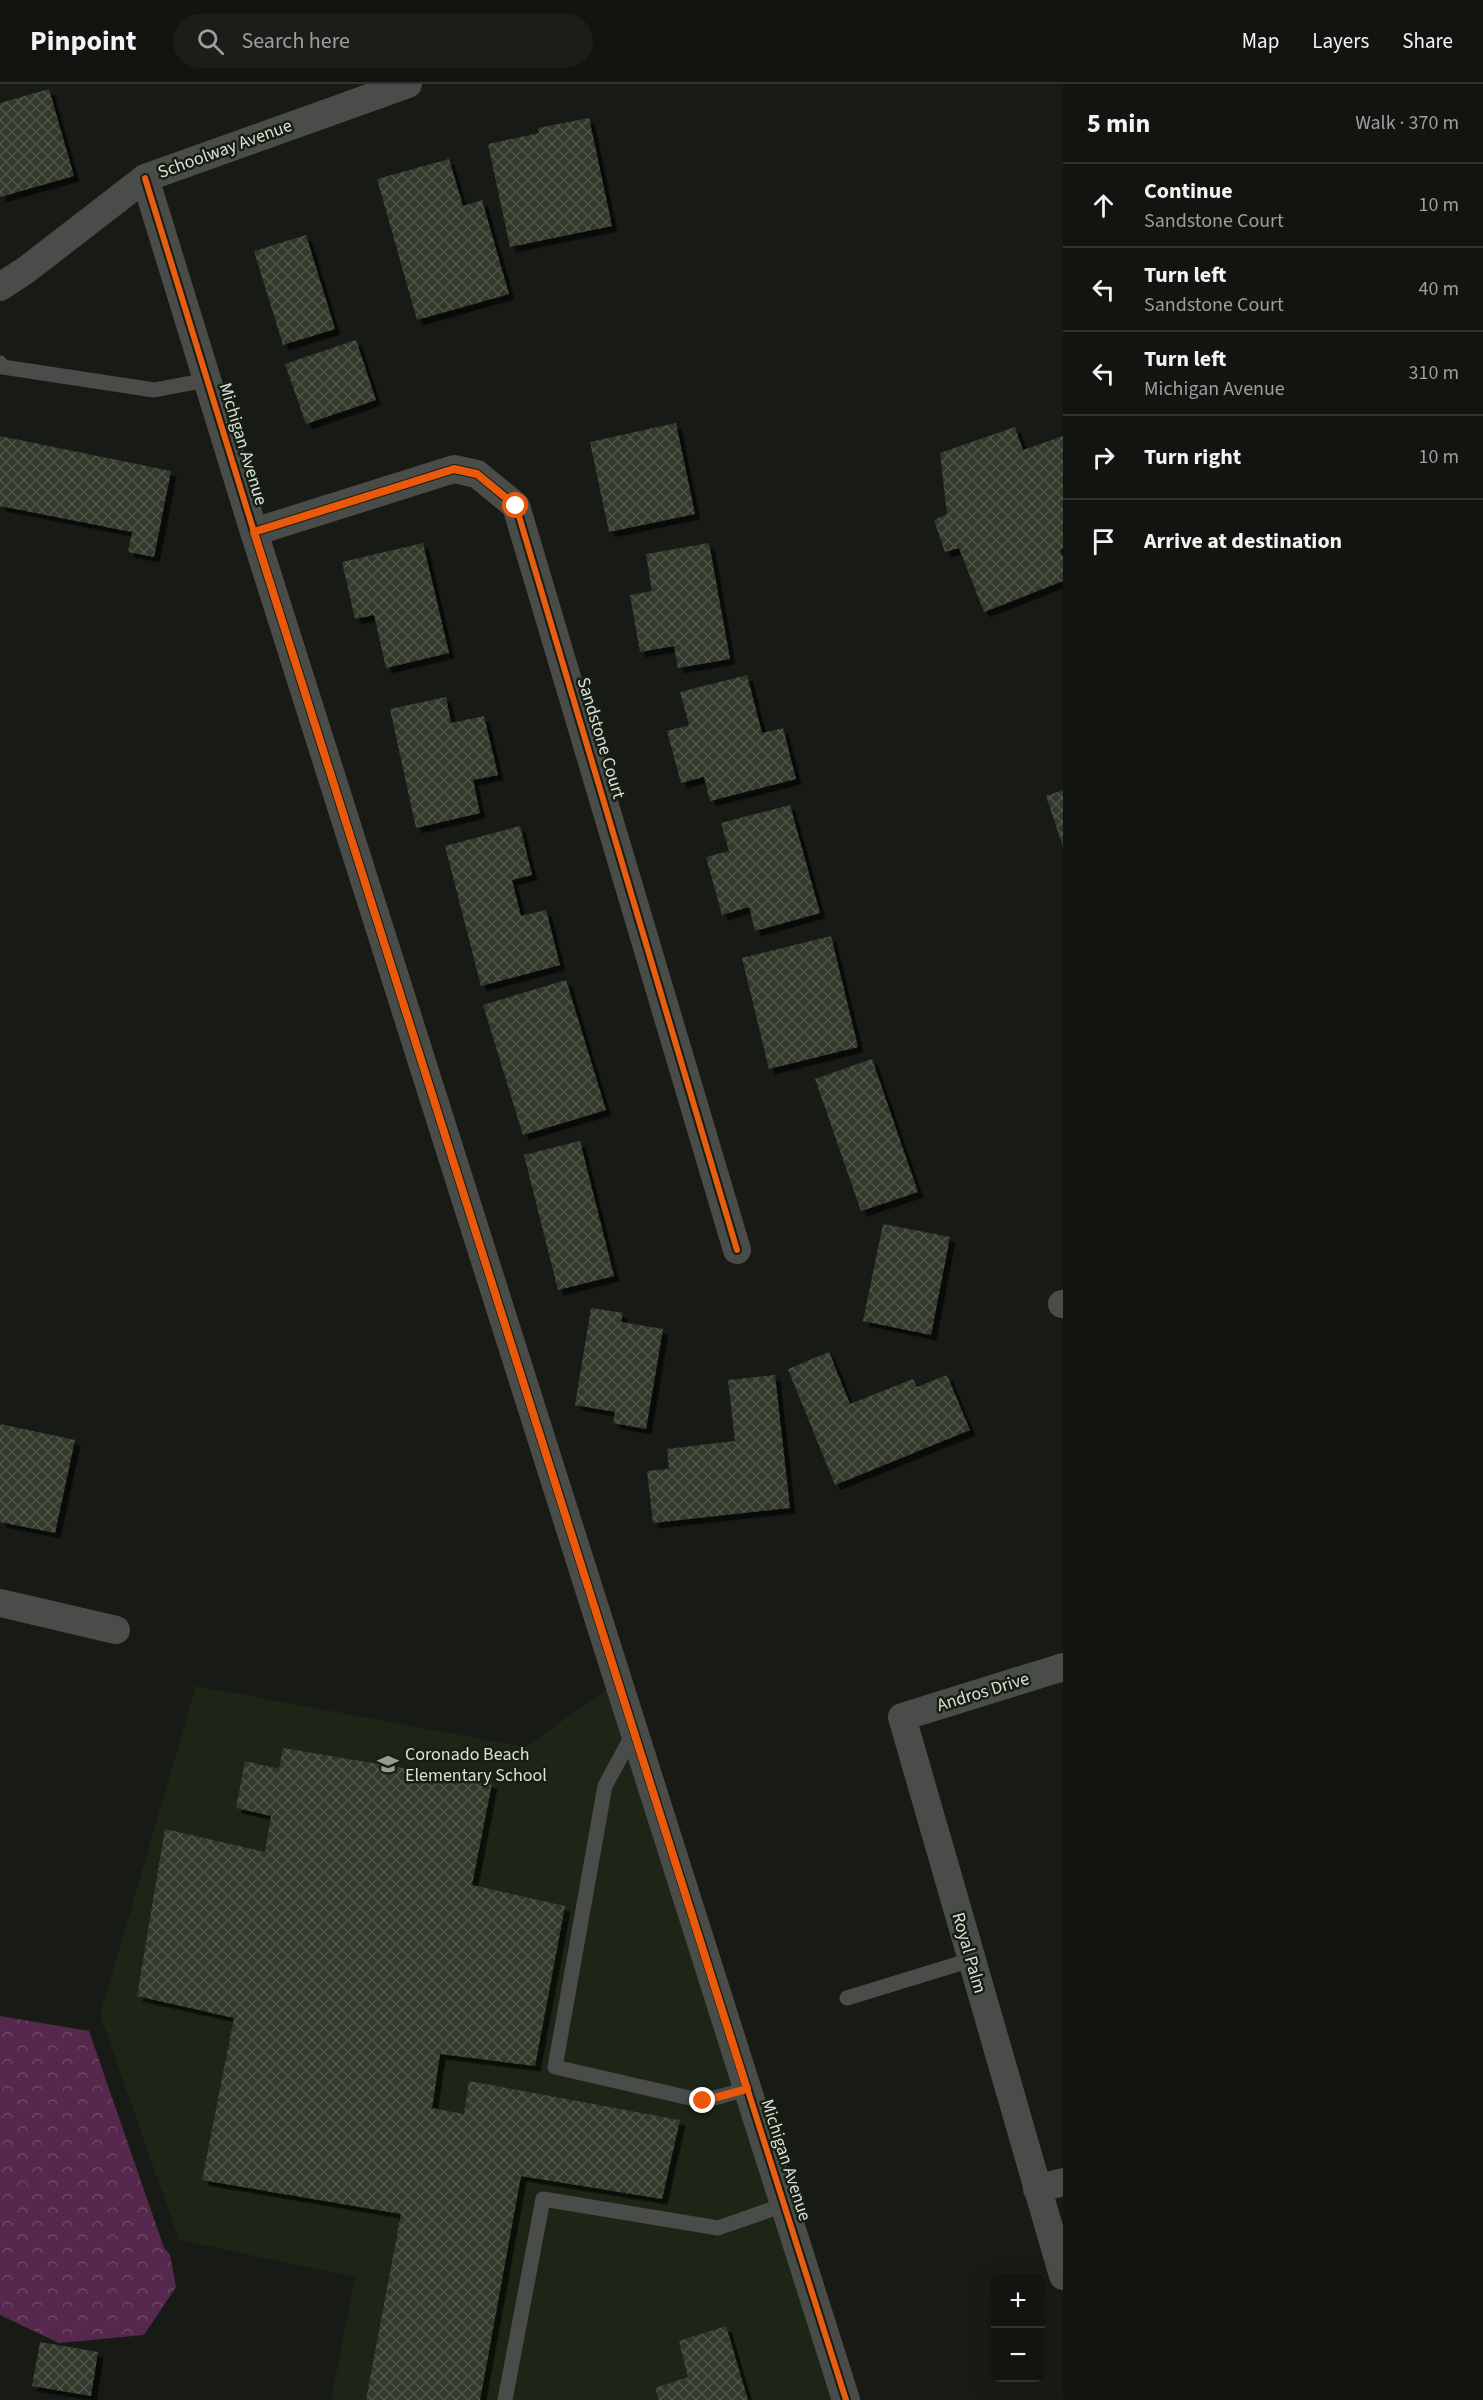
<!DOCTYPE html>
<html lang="en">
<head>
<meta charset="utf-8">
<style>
  body { margin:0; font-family:"Source Sans 3",sans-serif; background:#1b1d19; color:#f1f3f6 }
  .controls { position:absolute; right:18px; bottom:18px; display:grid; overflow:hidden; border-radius:9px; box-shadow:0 6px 24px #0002 }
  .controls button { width:54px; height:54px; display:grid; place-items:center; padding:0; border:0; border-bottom:2px solid #313330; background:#121410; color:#f1f3f6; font:30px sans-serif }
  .stop { position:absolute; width:18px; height:18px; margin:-14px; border:4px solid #ea580c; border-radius:50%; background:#fff }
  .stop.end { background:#ea580c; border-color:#fff; box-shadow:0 2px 6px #0008 }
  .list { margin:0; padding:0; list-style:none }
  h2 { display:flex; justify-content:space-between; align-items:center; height:78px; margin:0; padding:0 24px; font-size:26px }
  h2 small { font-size:20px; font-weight:400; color:#9c9e9f }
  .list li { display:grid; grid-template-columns:39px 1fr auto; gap:18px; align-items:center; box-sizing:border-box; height:84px; padding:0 24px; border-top:2px solid #313330 }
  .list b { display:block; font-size:22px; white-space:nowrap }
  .list p { margin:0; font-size:20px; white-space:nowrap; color:#9c9e9f }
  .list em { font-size:20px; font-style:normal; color:#9c9e9f }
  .icon { flex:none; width:33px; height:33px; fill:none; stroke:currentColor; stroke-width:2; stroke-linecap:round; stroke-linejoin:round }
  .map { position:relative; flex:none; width:1063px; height:2316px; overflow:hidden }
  header { display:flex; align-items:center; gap:36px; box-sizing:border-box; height:84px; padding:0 30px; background:#121410; border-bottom:2px solid #313330 }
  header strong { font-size:28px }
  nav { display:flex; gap:33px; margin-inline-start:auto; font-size:21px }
  .search { width:420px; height:54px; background:#1b1d19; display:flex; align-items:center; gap:15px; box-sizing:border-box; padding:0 21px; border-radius:33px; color:#9c9e9f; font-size:22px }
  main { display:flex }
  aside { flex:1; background:#121410 }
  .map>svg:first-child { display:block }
  .built { fill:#1c2516 }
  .forest { fill:url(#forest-crowns) }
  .building { fill:url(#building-cross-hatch); filter:url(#shadow) }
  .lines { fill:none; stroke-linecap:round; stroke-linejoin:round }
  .service { stroke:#4a4c49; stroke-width:15 }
  .minor { stroke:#4a4c49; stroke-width:28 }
  .cycleway-casing { stroke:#171e12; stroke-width:10 }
  .cycleway { stroke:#e95d12; stroke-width:6 }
  .route { stroke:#ea580c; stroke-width:8 }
  .labels { text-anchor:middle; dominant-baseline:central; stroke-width:5; stroke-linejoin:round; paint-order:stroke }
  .street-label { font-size:18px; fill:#dbe0d9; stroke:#171e12 }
  .poi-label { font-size:18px; fill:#dbe0d9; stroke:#171e12; text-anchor:start }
</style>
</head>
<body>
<header>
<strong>Pinpoint</strong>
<div class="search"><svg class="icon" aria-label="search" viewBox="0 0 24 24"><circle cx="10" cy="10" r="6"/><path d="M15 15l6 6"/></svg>Search here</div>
<nav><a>Map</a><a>Layers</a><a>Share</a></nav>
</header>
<main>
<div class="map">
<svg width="1063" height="2316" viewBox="0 0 1063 2316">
  <defs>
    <pattern id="forest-crowns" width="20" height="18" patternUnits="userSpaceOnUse" patternTransform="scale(1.5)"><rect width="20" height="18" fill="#56284d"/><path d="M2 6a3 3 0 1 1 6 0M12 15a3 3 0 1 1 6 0" fill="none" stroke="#6e4766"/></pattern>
    <pattern id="building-cross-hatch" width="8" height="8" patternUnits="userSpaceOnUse" patternTransform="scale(1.5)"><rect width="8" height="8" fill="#32382c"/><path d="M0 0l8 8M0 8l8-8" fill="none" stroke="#4f544a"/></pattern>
    <filter id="shadow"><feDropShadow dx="5.5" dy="5.5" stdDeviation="0" flood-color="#0009"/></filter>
  </defs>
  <rect width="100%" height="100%" fill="#181b15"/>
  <path class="built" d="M618,1598L846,2316H331L355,2193L179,2156L100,1931L196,1602L525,1663Z"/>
  <path class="forest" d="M0,1932L89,1947L164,2164L170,2171L176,2203L144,2251L59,2259L0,2231Z"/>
  <path class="building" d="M49,5L74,92L0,113V19Z
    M589,34L612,142L510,163L488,60L539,49L538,44Z
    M449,75L463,122L482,116L509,210L417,236L377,95Z
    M306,151L335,245L283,261L254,167Z
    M356,256L376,316L306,340L285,280Z
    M676,339L695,430L609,448L590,358Z
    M1015,343L1023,366L1063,352V465L1060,466L1063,473V497L984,528L959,464L945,468L934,436L947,430L940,369Z
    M0,352L171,387L154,473L128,468L132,448L0,422Z
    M423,459L449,569L386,584L374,531L355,535L342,478Z
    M709,459L730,575L678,584L674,562L640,568L630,511L652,507L646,470Z
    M747,591L762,649L783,644L796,695L710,717L704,693L681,699L667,647L689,641L680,608Z
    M446,613L451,639L484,632L498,691L473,696L480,729L416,744L390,625Z
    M1063,706V763L1046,712Z
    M790,721L820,829L755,847L749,823L722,831L706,773L729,767L721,739Z
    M520,742L532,791L512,796L521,832L546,826L560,881L481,902L445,762Z
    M831,852L858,963L769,985L742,874Z
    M566,896L606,1026L523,1051L483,921Z
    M872,975L918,1108L861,1127L815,995Z
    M580,1057L614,1192L558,1206L524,1071Z
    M883,1140L950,1153L931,1251L863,1237Z
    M591,1224L623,1229L621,1238L663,1245L646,1345L613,1339L615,1328L575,1321Z
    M829,1268L850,1320L913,1295L917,1303L947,1291L970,1346L835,1401L788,1285Z
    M775,1291L790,1424L653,1439L647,1387L669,1385L667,1365L735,1357L728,1296Z
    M0,1340L75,1356L55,1449L0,1438Z
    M283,1664L492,1699L472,1801L565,1822L535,1982L440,1970L432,2024L464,2030L469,1997L680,2036L662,2115L521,2092L480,2316H366L401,2130L202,2096L234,1934L137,1912L165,1745L265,1768L271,1732L236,1724L245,1677L279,1685Z
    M726,2242L748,2316H659L655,2304L688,2293L679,2257Z
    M40,2258L98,2268L91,2312L32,2302Z"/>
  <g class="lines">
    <path class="service" d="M0,279L3,283L154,306L207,296
      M634,1648L605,1702L555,1983L703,2017L747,2005
      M847,1914L971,1876
      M505,2316L543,2115L718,2144L784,2121"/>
    <path class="minor" d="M145,94L254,448L846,2316
      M0,203L26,186L145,94L408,0
      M254,448L454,385L477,390L516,422L737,1166
      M1062,1220H1063
      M0,1519L116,1546
      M1063,1583L902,1633L1063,2192
      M1037,2105L1063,2098"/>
    <defs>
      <path id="cycleway" d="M145,94L254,448L846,2316
        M254,448L454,385L477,390L516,422L737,1166"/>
    </defs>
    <use href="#cycleway" class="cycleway-casing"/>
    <use href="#cycleway" class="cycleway"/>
  </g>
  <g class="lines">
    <path class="route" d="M516,422L477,390L454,385L254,448L747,2005L703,2017"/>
  </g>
  <defs>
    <symbol id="school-bare" viewBox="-9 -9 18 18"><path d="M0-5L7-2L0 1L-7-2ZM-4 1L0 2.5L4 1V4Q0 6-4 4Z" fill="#979b94" stroke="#171e12" stroke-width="2.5" paint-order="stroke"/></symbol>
  </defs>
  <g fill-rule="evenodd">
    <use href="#school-bare" x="373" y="1665" width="30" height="30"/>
  </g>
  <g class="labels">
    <g class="street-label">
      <text transform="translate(225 65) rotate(-20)">Schoolway Avenue</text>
      <text transform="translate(243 360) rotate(73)">Michigan Avenue</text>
      <text transform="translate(601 654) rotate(73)">Sandstone Court</text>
      <text transform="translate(983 1608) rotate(-17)">Andros Drive</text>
      <text transform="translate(969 1869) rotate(74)">Royal Palm</text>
      <text transform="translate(786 2076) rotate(72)">Michigan Avenue</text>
    </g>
    <g class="poi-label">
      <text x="405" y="1670">Coronado Beach<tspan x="405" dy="21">Elementary School</tspan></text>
    </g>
  </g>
</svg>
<div class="controls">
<button>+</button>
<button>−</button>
</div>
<div class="stop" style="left:516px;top:422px"></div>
<div class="stop end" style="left:703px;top:2017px"></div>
</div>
<aside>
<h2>5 min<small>Walk · 370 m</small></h2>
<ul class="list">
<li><svg class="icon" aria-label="ahead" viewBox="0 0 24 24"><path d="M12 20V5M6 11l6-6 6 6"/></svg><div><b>Continue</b><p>Sandstone Court</p></div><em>10 m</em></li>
<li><svg class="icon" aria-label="left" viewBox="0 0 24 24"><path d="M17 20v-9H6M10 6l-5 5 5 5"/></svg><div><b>Turn left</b><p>Sandstone Court</p></div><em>40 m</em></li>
<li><svg class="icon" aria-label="left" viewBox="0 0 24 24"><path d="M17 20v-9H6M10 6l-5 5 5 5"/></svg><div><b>Turn left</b><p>Michigan Avenue</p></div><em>310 m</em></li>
<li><svg class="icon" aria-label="right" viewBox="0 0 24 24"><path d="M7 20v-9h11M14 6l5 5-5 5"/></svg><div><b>Turn right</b></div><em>10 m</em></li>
<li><svg class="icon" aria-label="arrive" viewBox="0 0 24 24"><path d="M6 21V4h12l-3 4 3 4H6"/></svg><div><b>Arrive at destination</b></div></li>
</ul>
</aside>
</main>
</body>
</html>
